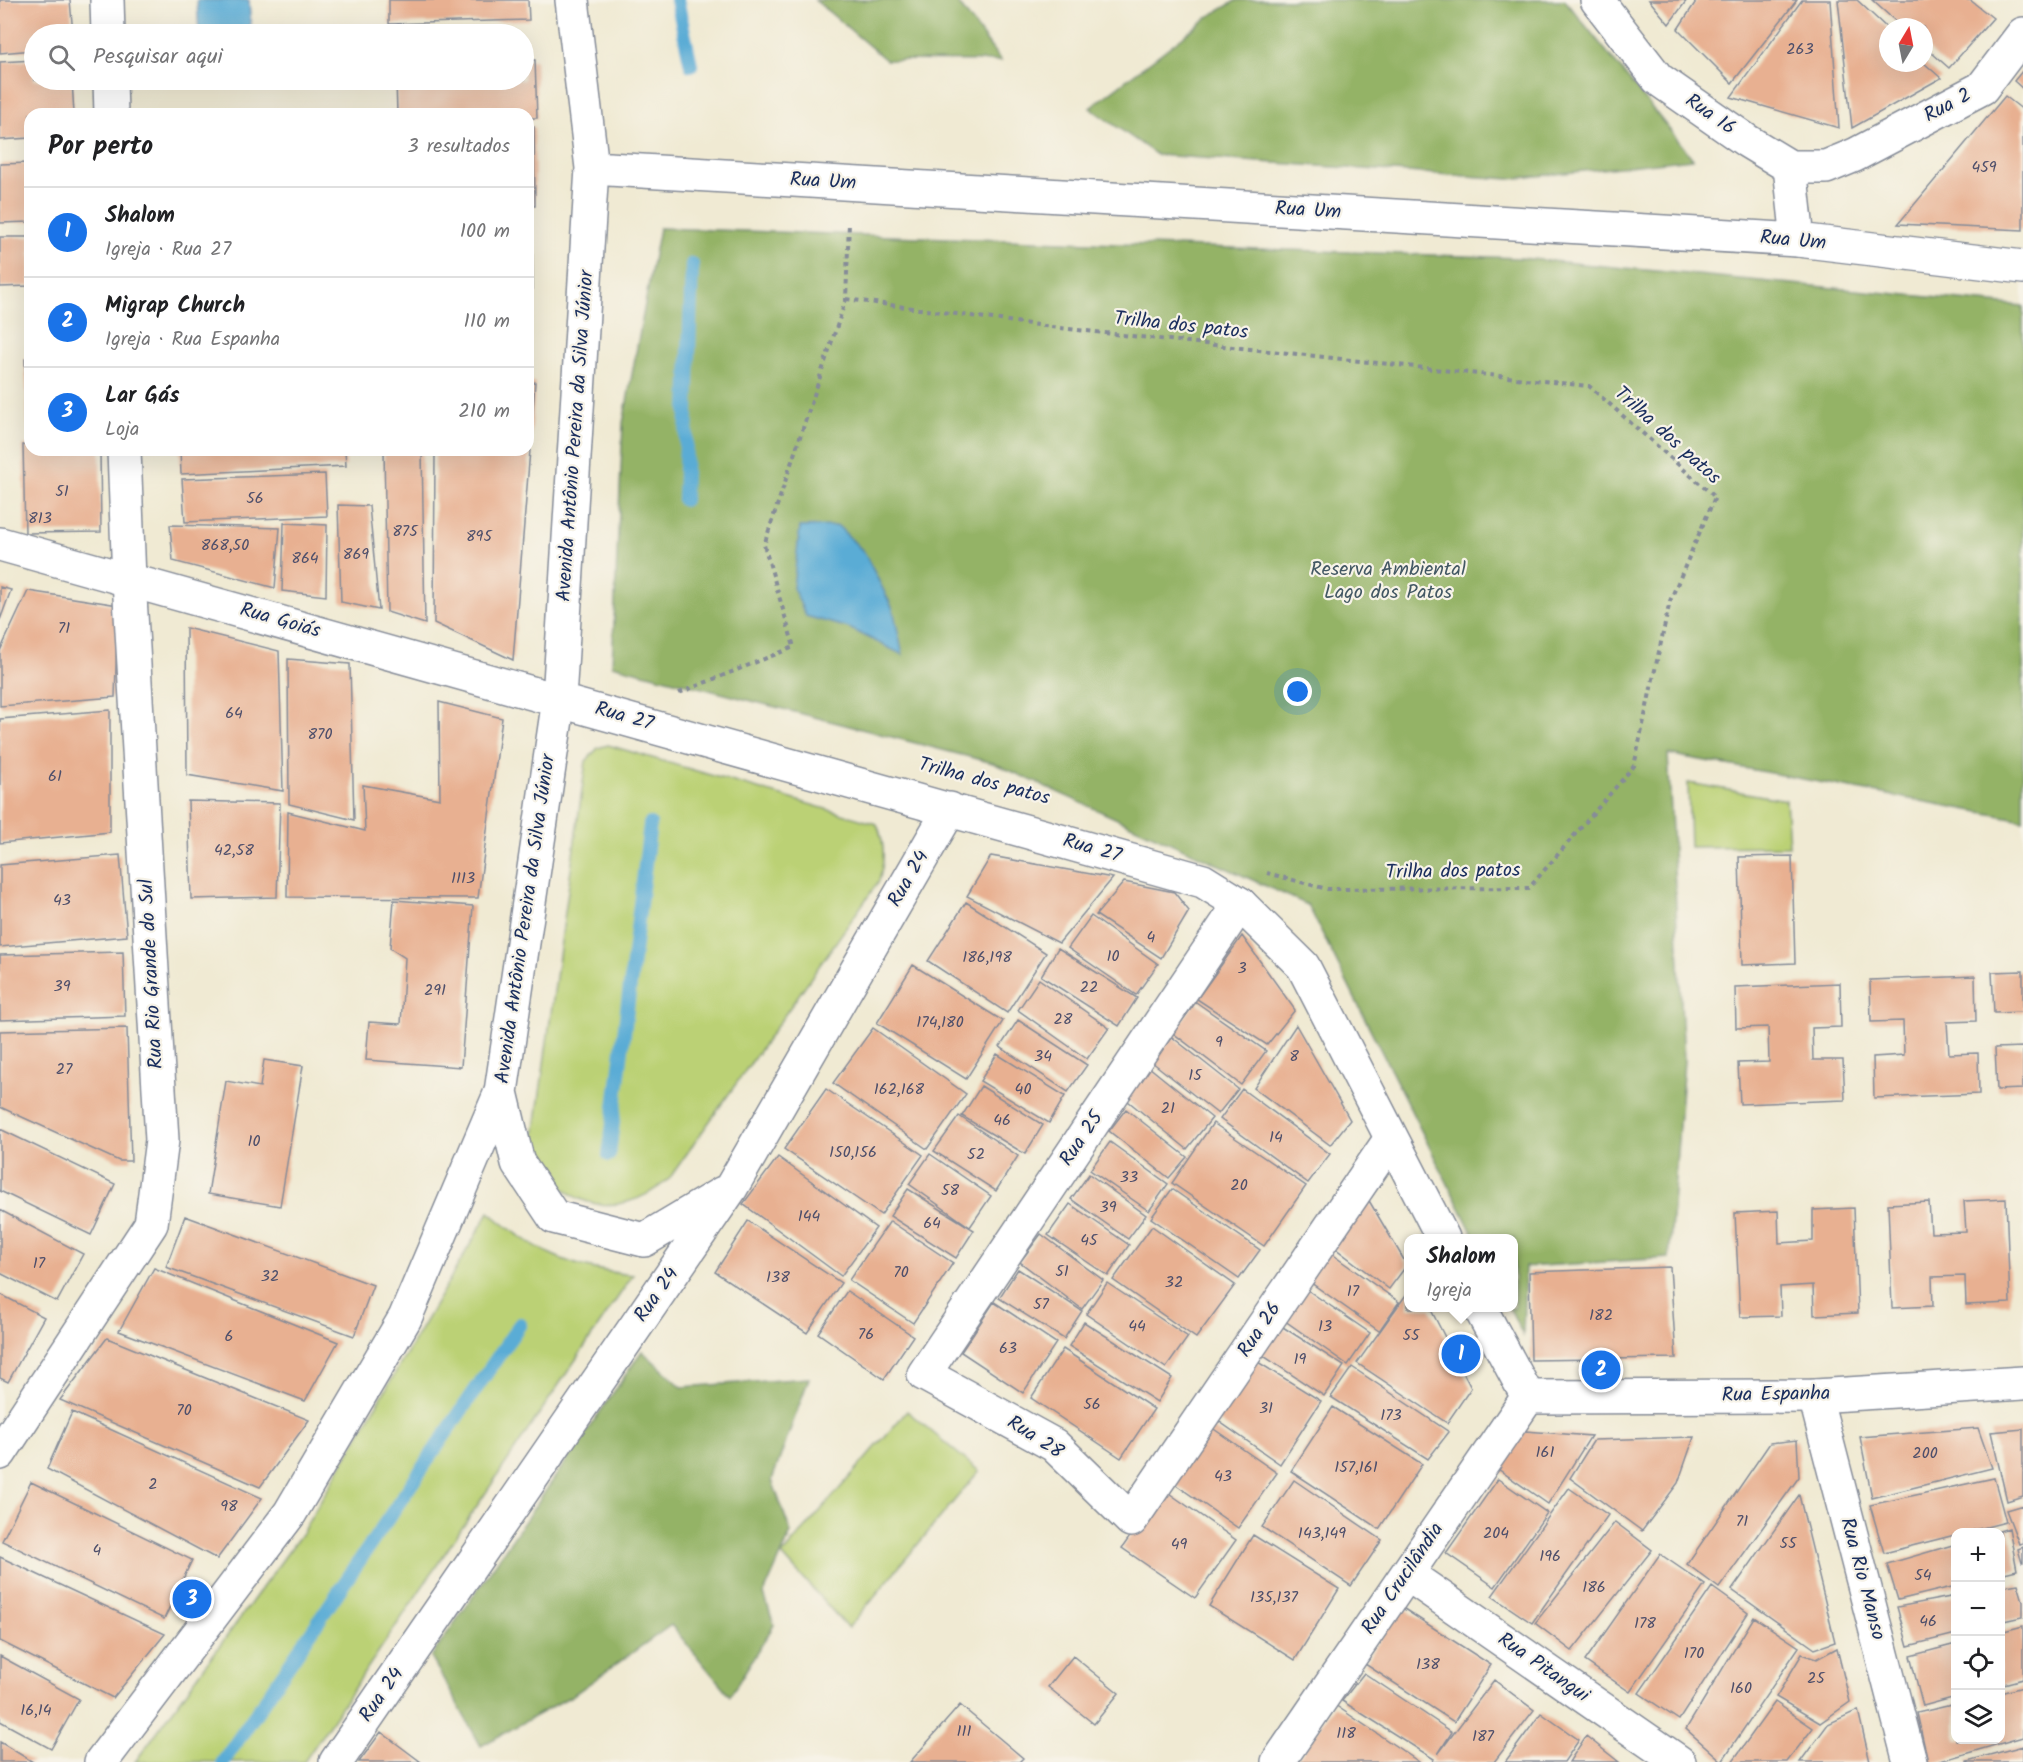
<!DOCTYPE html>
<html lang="pt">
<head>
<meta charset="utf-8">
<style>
  body { margin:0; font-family:Kalam,sans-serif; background:#f2f2f2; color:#202124 }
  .controls { position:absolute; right:18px; bottom:18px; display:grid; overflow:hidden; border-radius:12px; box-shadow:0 6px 24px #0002 }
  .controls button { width:54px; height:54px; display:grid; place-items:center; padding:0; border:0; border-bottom:2px solid #e0e0e0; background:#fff; color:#202124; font:30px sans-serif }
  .compass { position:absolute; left:1879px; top:18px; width:54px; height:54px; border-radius:50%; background:#fff; box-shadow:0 6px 24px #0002; rotate:10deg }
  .you { position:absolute; left:1298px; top:692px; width:21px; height:21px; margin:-15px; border:4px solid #fff; border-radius:50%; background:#1a73e8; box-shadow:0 0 0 9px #1a73e833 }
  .badge { display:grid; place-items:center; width:39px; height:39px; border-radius:50%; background:#1a73e8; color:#fff; font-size:20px; font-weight:700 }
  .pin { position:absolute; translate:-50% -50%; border:3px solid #fff; box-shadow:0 2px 6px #0006 }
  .popup { position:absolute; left:1404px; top:1234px; width:114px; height:78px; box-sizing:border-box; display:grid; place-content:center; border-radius:12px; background:#fff; filter:drop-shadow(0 2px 4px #0005); font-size:20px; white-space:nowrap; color:#757577 }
  .popup b { font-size:22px; color:#202124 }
  .popup::after { content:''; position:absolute; left:50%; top:100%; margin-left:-12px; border:12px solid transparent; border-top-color:#fff }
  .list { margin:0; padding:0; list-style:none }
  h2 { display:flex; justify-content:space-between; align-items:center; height:78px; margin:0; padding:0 24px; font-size:26px }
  h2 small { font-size:20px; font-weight:400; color:#757577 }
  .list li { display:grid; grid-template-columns:39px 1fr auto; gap:18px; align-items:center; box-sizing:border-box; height:90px; padding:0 24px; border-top:2px solid #e0e0e0 }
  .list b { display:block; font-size:22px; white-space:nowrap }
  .list p { margin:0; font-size:20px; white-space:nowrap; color:#757577 }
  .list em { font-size:20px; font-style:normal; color:#757577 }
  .icon { flex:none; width:33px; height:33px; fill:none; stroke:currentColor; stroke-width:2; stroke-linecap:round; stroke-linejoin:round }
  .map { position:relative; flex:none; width:2023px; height:1762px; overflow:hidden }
  .search { position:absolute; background:#fff; box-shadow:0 6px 24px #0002; left:24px; top:24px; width:510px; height:66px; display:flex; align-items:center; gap:15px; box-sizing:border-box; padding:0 21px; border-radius:33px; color:#757577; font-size:22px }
  .panel { position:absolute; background:#fff; box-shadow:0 6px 24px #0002; left:24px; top:108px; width:510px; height:348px; border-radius:18px }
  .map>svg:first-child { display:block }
  .green { fill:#bbd175; stroke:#6b806a; stroke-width:1.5 }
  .forest { fill:#94b366; stroke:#587162; stroke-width:1.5 }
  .water { fill:#5aacd5; stroke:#3a6e9a; stroke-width:1.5 }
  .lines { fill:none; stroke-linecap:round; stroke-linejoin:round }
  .stream { stroke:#5aacd5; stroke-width:14 }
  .building { fill:#e8b091 }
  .minor-casing { stroke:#868c98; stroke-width:36 }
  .tertiary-casing { stroke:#868c98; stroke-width:36 }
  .path { stroke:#868c98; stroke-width:4; stroke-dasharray:4.5 4.5; stroke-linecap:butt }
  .minor { stroke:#fff; stroke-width:33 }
  .tertiary { stroke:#fff; stroke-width:33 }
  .labels { text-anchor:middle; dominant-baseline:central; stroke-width:4.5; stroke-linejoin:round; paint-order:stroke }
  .number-label { font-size:16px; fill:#4e4f6b }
  .street-label { font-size:20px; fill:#1b2f5e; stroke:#f7f3e8 }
  .park-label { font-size:20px; fill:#435864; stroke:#f7f3e8 }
</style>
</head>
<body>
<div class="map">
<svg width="2023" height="1762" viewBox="0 0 2023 1762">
  <rect width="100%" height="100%" fill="#f7f3e8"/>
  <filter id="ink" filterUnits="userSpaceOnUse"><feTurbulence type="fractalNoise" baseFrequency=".0167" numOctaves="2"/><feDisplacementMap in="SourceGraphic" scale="12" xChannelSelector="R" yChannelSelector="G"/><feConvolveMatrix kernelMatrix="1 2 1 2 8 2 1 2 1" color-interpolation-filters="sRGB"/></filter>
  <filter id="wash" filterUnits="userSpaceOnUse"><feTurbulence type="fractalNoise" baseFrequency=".008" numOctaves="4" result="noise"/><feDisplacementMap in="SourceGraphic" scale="24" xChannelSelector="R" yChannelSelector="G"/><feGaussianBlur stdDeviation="1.35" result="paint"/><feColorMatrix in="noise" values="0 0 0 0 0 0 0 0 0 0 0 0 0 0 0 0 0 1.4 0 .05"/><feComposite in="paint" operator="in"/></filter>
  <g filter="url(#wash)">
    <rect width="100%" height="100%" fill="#f0ead3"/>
    <path class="green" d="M608,745L877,824C885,844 885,860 879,881L669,1179C614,1226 551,1207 534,1136L586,761L598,748Z
      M1688,783L1786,800L1789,846L1690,847Z
      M489,1212C535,1252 572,1269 633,1275L304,1762H135L302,1533Z
      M907,1411L979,1471L848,1628L782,1555Z"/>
    <path class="forest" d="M815,0H956L1001,61L886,60Z
      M1237,0H1565L1693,159L1510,179L1157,155L1090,108L1211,15Z
      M659,228L1520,258L2023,306V820L1668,754L1684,1060L1669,1258L1525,1267L1523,1335L1509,1308H1514V1238H1475L1308,905L993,763L612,665L623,423Z
      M642,1351L682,1387L809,1378L772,1480L791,1533L764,1594L774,1625L730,1696L671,1625L573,1695L481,1746L431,1657Z"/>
    <path class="water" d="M197,0H249L251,34H199Z
      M838,526L864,552L893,609L903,655L849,628L806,616L793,588L800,527Z"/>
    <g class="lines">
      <path class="stream" d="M677,0L691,65
        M684,500L692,264
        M609,1155L650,824
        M223,1762L520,1324"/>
    </g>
    <g id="blocks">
      <path class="building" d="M0,0H70L73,34H34V50L0,53Z
        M389,0H528L529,20L389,24Z
        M1649,0H1687L1669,24Z
        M1697,0H1797L1732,83L1678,29Z
        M1802,0H1830L1839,128L1731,97Z
        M1838,0H1857L1888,29V63H1924L1941,78L1852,128Z
        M1872,0H1970L1993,18L1949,68L1924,46V27H1902Z
        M34,60V80H72L74,114H30V138L0,140V62Z
        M524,60H535L537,118H528V114H397L396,80H524Z
        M2023,70V89L2014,81Z
        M2005,96L2023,110V230L1898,224Z
        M528,127H534L535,206H528Z
        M30,163V222L0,223V164Z
        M528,223H532L533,289H528Z
        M0,237H30V286L0,287Z
        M25,359H30V431H28Z
        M535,382L530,450L513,660L434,623L435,450H528V383Z
        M23,445H30V450H100L101,532L25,533Z
        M180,450H345L346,466L181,474Z
        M384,450H422L425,624L387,612Z
        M325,474L327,516L185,522L182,479Z
        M338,505L369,506L379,610L341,602Z
        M284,523L327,525L326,596L282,591Z
        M170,525L280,528L275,588L173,561Z
        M0,587L11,590L0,620Z
        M28,591L118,605L115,697L0,706V651Z
        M186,628L279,651L283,791L187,775Z
        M288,659L350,664L354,820L289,804Z
        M439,702L502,718L478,898L287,897L288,812L365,831L363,785L440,799Z
        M110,710V832L0,843V719Z
        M188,801L280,803L277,897L191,899Z
        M120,855L127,936L0,947V865Z
        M991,856L1113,878L1059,943L967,896Z
        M1792,856L1795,963L1742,965L1739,857Z
        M1124,882L1174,892L1189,911L1161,958L1096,915Z
        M394,900L473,906L461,1067L366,1060L369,1022L401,1024L405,958L390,948Z
        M966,902L1046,953L1007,1013L928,961Z
        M1091,916L1158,964L1136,995L1068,948Z
        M1242,936L1295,1010L1267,1045L1197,999Z
        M1058,948L1137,998L1119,1026L1041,976Z
        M123,952L125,1016L0,1020V955Z
        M913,965L1003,1021L966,1079L877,1023Z
        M2023,971V1012L1994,1013L1992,972Z
        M1975,976L1976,1021L1947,1022L1949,1054L1978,1053L1979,1094L1874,1098L1873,1057L1904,1055L1903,1021L1871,1022L1870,980Z
        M1039,979L1109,1028L1087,1059L1018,1010Z
        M1840,983L1841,1027L1812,1028L1813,1060H1843L1845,1100L1740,1104L1738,1063L1769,1062L1768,1027L1736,1028L1735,987Z
        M1196,1002L1266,1051L1241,1085L1173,1033Z
        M1018,1020L1087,1065L1068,1092L1000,1047Z
        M1296,1025L1350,1120L1330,1145L1254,1088Z
        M127,1028L131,1161H119L0,1107V1031Z
        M873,1028L966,1094L927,1149L833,1083Z
        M1172,1037L1238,1089L1218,1114L1152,1062Z
        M2023,1047V1089L1997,1090L1995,1048Z
        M997,1054L1065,1096L1049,1123L980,1081Z
        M264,1060L303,1066L280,1206L208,1194L226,1081L260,1087Z
        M1149,1067L1212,1118L1187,1149L1123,1097Z
        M981,1086L1043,1125L1025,1154L962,1116Z
        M826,1089L923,1155L881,1215L784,1149Z
        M1242,1089L1330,1154L1308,1183L1220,1119Z
        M1126,1109L1187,1157L1169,1178L1109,1131Z
        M959,1116L1018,1156L996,1191L934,1151Z
        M1213,1123L1306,1186L1264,1246L1172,1183Z
        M0,1129L115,1184L91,1235L0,1191Z
        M1110,1142L1168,1184L1149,1211L1090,1170Z
        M930,1154L991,1196L970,1227L909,1184Z
        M778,1157L876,1228L841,1276L743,1204Z
        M1089,1174L1146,1215L1128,1239L1071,1199Z
        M908,1189L974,1230L956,1258L890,1216Z
        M1172,1189L1260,1250L1239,1279L1151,1218Z
        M1368,1199L1407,1265L1389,1289L1331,1245Z
        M2006,1199L2010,1303L1966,1305L1965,1276L1932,1277L1933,1306L1892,1308L1888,1204L1929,1202L1931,1233L1966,1232L1964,1201Z
        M1070,1204L1129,1245L1108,1276L1048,1235Z
        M1854,1208L1858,1313L1814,1315L1813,1285L1780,1287L1781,1316L1740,1317L1735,1213L1778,1211L1779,1243L1813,1241V1210Z
        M0,1210L83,1254L57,1302L0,1273Z
        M185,1216L373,1285L354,1336L166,1267Z
        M748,1221L841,1283L807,1333L715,1272Z
        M890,1221L953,1263L913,1323L849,1280Z
        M1152,1226L1235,1285L1196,1338L1113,1280Z
        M1041,1234L1103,1280L1082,1309L1020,1262Z
        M1327,1251L1399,1302L1379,1331L1307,1280Z
        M1670,1267L1676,1358L1531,1360L1529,1272Z
        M154,1268L338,1342L305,1401L119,1331Z
        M1018,1269L1082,1311L1064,1339L999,1298Z
        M1107,1283L1188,1337L1166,1368L1086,1314Z
        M1303,1287L1370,1333L1348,1365L1281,1318Z
        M847,1291L913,1336L884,1379L818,1333Z
        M1408,1292V1308H1430L1471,1388L1447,1423L1357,1363Z
        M0,1294L44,1317L8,1382L0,1378Z
        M994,1302L1056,1343L1023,1393L961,1352Z
        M1084,1322L1172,1378L1157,1402L1069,1346Z
        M1275,1322L1344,1366L1324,1396L1256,1351Z
        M107,1338L309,1420L260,1487L60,1400Z
        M1063,1349L1154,1409L1121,1458L1031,1398Z
        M1253,1359L1321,1401L1280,1464L1210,1415Z
        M1352,1367L1449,1432L1428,1459L1331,1397Z
        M1333,1407L1422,1464L1379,1529L1291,1471Z
        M72,1412L262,1498L217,1559L47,1469Z
        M1208,1425L1277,1473L1238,1528L1169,1480Z
        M1978,1428L1992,1468L1872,1498L1860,1437Z
        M2023,1429V1496L2007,1501L1991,1432Z
        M1525,1431L1591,1436L1548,1504L1498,1469Z
        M1694,1437L1678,1483L1642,1531L1570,1478L1594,1440Z
        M1797,1440L1799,1477L1719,1588L1687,1564L1770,1443Z
        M1994,1478L2006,1522L1884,1553L1870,1505Z
        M1498,1479L1547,1513L1495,1587L1446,1553Z
        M1294,1480L1382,1540L1351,1586L1262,1527Z
        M31,1482L192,1560L164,1619L2,1541Z
        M1569,1488L1608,1515L1532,1623L1492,1596Z
        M1163,1489L1236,1540L1195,1598L1122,1548Z
        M1799,1495L1835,1642L1815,1649L1732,1590Z
        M2023,1505V1543L2019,1544L2006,1510Z
        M1615,1522L1652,1550L1572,1651L1535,1623Z
        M2009,1528L2017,1570L2000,1574V1532H1996Z
        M1253,1535L1339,1589L1295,1660L1209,1606Z
        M1956,1544V1586L1898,1600L1887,1564Z
        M2023,1547V1563H2022L2018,1549Z
        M1660,1554L1705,1585L1630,1692L1585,1661Z
        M0,1557L165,1634L113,1698L0,1641Z
        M2018,1584L2023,1601V1617L2000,1622V1587Z
        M1712,1587L1748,1613L1679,1720L1639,1693Z
        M1956,1596V1634L1908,1646L1897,1607Z
        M1401,1607L1491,1665L1454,1722L1365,1664Z
        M1754,1617L1799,1647L1722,1761L1686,1729Z
        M2023,1626V1679L2000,1685V1632Z
        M1956,1644V1697L1923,1706L1910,1656Z
        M1837,1648L1850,1702L1820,1723L1776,1697L1802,1654L1817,1659Z
        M0,1656L79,1699L51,1749L0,1721Z
        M1073,1656L1119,1693L1094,1724L1048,1687Z
        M1364,1673L1452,1732L1438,1754L1494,1680L1534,1710L1494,1762H1432L1434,1759L1342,1701Z
        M2023,1687V1737L1937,1762H1928L1917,1713L1956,1704V1740H2000V1693Z
        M1775,1702L1813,1728L1787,1762H1732Z
        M960,1705L1023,1758L1019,1762H910Z
        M1335,1705L1419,1762H1296Z
        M1858,1710L1870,1762H1800L1828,1724Z
        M1541,1713L1579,1740L1564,1762H1505Z
        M381,1732L421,1762H359Z
        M1586,1736L1619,1762H1569Z
        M0,1742L33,1762H0Z
        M2023,1746V1762H1967V1761Z"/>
    </g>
  </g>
  <g filter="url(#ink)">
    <use href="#blocks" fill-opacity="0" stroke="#868c98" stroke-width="1.5"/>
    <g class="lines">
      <defs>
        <path id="minor" d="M107,0L108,34
          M1597,0L1658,79L1747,141L1790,167H1826L1855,155L1982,88L2023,34
          M110,80L111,114
          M1790,167L1798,240
          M1240,904L924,1374L1054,1445L1131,1520L1390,1140
          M1815,1396L1910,1762
          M0,1453L151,1224L162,1140L129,580L124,450
          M1407,1574L1679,1762
          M1278,1762L1528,1397"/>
        <path id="tertiary" d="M592,168L1798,240L2023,267
          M0,544L1203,881L1240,904L1303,966L1443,1238
          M501,1092L518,1163L554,1217L644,1240L723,1193
          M1480,1308L1528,1397L1815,1396L2023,1383
          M101,1762L290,1513L405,1318L501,1092L559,699L592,168L572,0
          M336,1762L731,1188L950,809"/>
      </defs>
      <use href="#minor" class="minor-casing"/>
      <use href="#tertiary" class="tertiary-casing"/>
      <path class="path" d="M846,299L1059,328L1589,386L1715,497L1670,601L1634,766L1529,888L1327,889L1267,873
        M679,693L794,647L764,545L846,299L849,223"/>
      <use href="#minor" class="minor"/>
      <use href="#tertiary" class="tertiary"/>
    </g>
  </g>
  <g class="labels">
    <g class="number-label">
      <text x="1800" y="49">263</text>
      <text x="1984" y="167">459</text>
      <text x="62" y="491">51</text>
      <text x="255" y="498">56</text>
      <text x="40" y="518">813</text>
      <text x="405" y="531">875</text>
      <text x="479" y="536">895</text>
      <text x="225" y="545">868,50</text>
      <text x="356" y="554">869</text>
      <text x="305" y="558">864</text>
      <text x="64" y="628">71</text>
      <text x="234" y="713">64</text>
      <text x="320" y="734">870</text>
      <text x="55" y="776">61</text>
      <text x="234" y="850">42,58</text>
      <text x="463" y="878">1113</text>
      <text x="62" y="900">43</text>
      <text x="1151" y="937">4</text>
      <text x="1113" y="956">10</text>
      <text x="987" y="957">186,198</text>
      <text x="1242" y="968">3</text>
      <text x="62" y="986">39</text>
      <text x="1089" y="987">22</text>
      <text x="435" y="990">291</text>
      <text x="1063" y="1019">28</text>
      <text x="940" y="1022">174,180</text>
      <text x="1219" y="1042">9</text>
      <text x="1043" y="1056">34</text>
      <text x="1294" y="1056">8</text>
      <text x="64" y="1069">27</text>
      <text x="1195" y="1075">15</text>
      <text x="899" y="1089">162,168</text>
      <text x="1023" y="1089">40</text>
      <text x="1168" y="1108">21</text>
      <text x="1002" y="1120">46</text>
      <text x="1276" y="1137">14</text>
      <text x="254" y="1141">10</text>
      <text x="853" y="1152">150,156</text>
      <text x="976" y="1154">52</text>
      <text x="1129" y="1177">33</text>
      <text x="1239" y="1185">20</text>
      <text x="950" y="1190">58</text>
      <text x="1108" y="1207">39</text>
      <text x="809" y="1216">144</text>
      <text x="932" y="1223">64</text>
      <text x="1089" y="1240">45</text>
      <text x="39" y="1263">17</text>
      <text x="1062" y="1271">51</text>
      <text x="901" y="1272">70</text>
      <text x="270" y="1276">32</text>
      <text x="778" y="1277">138</text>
      <text x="1174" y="1282">32</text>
      <text x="1353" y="1291">17</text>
      <text x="1041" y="1304">57</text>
      <text x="1601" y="1315">182</text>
      <text x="1137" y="1326">44</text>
      <text x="1325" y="1326">13</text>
      <text x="866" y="1334">76</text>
      <text x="1411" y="1335">55</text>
      <text x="229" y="1336">6</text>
      <text x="1008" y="1348">63</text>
      <text x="1300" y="1359">19</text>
      <text x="1092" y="1404">56</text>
      <text x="1266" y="1408">31</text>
      <text x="184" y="1410">70</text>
      <text x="1391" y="1415">173</text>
      <text x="1545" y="1452">161</text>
      <text x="1925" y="1453">200</text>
      <text x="1356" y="1467">157,161</text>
      <text x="1223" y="1476">43</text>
      <text x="153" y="1484">2</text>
      <text x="229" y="1506">98</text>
      <text x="1742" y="1521">71</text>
      <text x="1322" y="1533">143,149</text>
      <text x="1496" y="1533">204</text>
      <text x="1788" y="1543">55</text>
      <text x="1179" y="1544">49</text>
      <text x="97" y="1550">4</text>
      <text x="1550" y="1556">196</text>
      <text x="1923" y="1575">54</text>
      <text x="1594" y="1587">186</text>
      <text x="1274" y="1597">135,137</text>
      <text x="1928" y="1621">46</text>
      <text x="1645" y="1623">178</text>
      <text x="1694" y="1653">170</text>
      <text x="1428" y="1664">138</text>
      <text x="1816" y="1678">25</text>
      <text x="1741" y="1688">160</text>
      <text x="36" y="1710">16,14</text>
      <text x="964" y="1731">111</text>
      <text x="1346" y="1733">118</text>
      <text x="1483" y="1736">187</text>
    </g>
    <g class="street-label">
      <text transform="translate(1948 106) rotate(-28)">Rua 2</text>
      <text transform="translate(1710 115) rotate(35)">Rua 16</text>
      <text transform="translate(823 182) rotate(3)">Rua Um</text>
      <text transform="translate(1308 211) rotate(3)">Rua Um</text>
      <text transform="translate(1793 241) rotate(5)">Rua Um</text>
      <text transform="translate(1181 326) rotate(6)">Trilha dos patos</text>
      <text transform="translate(576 436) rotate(-86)">Avenida Antônio Pereira da Silva Júnior</text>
      <text transform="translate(1667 436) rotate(42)">Trilha dos patos</text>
      <text transform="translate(280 621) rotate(16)">Rua Goiás</text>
      <text transform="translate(624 717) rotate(16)">Rua 27</text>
      <text transform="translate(984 782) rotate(15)">Trilha dos patos</text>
      <text transform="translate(1092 849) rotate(16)">Rua 27</text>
      <text transform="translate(1453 872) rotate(-1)">Trilha dos patos</text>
      <text transform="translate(909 879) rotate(-60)">Rua 24</text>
      <text transform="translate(526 919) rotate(-82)">Avenida Antônio Pereira da Silva Júnior</text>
      <text transform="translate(152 974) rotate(-93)">Rua Rio Grande do Sul</text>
      <text transform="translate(1082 1139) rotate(-56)">Rua 25</text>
      <text transform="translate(657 1295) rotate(-55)">Rua 24</text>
      <text transform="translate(1260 1330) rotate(-56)">Rua 26</text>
      <text transform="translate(1776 1395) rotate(-1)">Rua Espanha</text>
      <text transform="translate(1035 1438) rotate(33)">Rua 28</text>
      <text transform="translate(1403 1579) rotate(-56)">Rua Crucilândia</text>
      <text transform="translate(1862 1579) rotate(75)">Rua Rio Manso</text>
      <text transform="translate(1543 1668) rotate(35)">Rua Pitangui</text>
      <text transform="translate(382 1695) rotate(-55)">Rua 24</text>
    </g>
    <g class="park-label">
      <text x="1388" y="570">Reserva Ambiental<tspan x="1388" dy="23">Lago dos Patos</tspan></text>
    </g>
  </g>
</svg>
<div class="controls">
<button>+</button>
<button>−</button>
<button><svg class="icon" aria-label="locate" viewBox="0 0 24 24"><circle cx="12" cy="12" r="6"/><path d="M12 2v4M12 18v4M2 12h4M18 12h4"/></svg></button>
<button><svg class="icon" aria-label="layers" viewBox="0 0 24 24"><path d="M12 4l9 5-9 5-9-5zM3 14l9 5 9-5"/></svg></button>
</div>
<svg class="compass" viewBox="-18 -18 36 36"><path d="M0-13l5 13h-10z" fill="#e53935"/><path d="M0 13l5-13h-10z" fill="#757577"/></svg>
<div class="you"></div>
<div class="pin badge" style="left:1461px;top:1354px">1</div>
<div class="popup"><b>Shalom</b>Igreja</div>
<div class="pin badge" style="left:1601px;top:1370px">2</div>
<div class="pin badge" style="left:192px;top:1599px">3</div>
<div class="search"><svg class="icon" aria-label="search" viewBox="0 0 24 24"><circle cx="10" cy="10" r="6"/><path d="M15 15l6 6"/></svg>Pesquisar aqui</div>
<section class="panel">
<h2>Por perto<small>3 resultados</small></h2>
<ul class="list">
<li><span class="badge">1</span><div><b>Shalom</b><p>Igreja · Rua 27</p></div><em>100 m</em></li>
<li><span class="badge">2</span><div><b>Migrap Church</b><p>Igreja · Rua Espanha</p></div><em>110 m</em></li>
<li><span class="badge">3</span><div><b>Lar Gás</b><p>Loja</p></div><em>210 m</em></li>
</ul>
</section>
</div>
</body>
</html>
